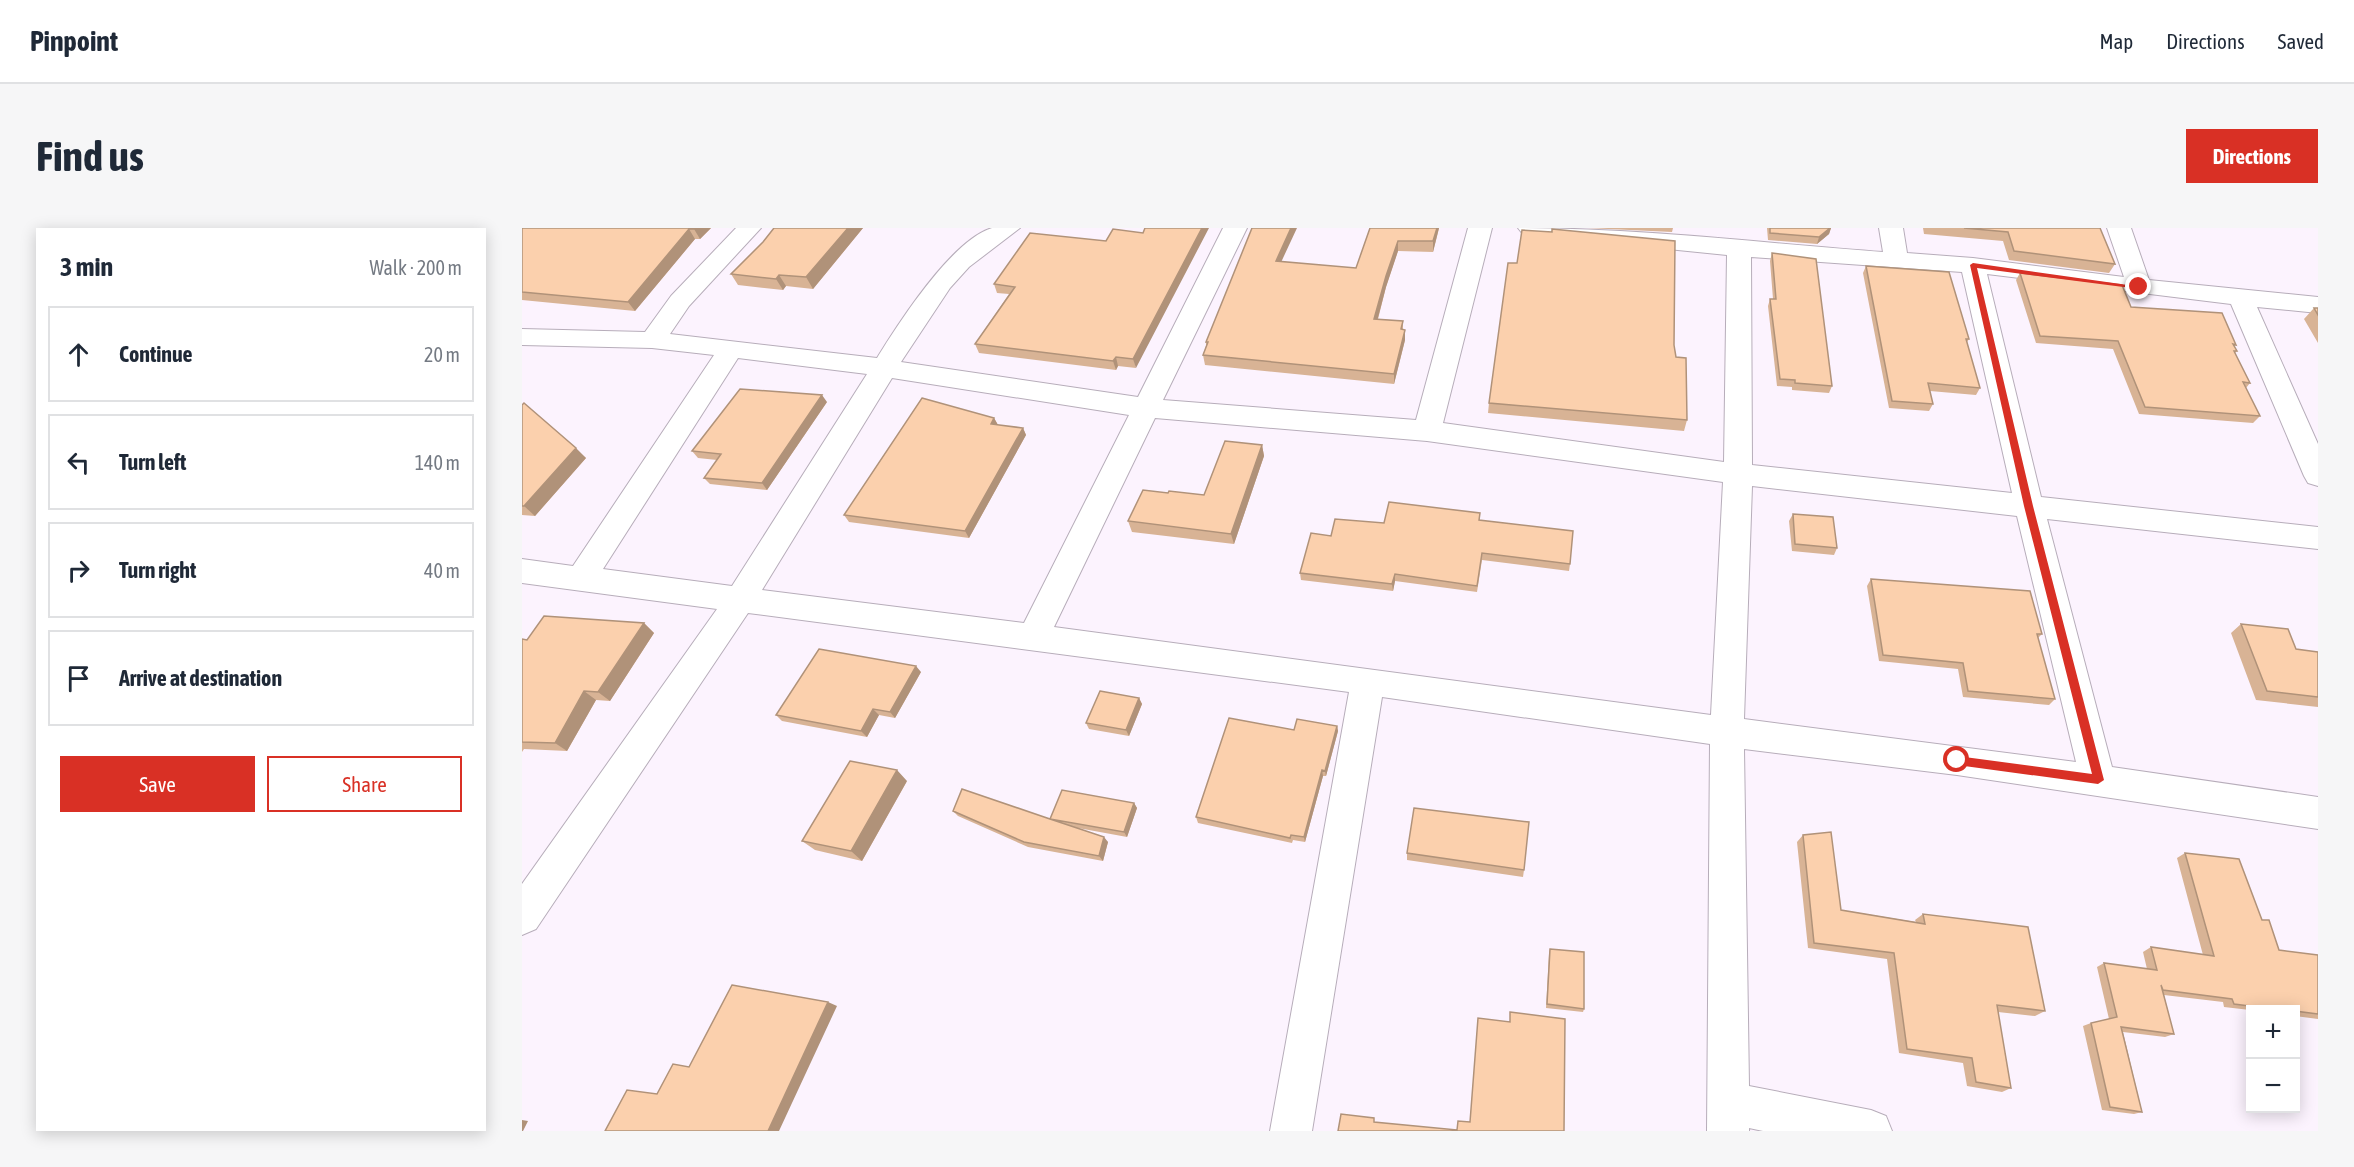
<!DOCTYPE html>
<html lang="en">
<head>
<meta charset="utf-8">
<style>
  body { margin:0; font-family:"Asap Condensed",sans-serif; background:#f6f6f7; color:#1f2937 }
  .controls { position:absolute; right:18px; bottom:18px; display:grid; overflow:hidden; border-radius:0px; box-shadow:0 3px 15px #0003 }
  .controls button { width:54px; height:54px; display:grid; place-items:center; padding:0; border:0; border-bottom:2px solid #e0e1e3; background:#fff; color:#1f2937; font:30px sans-serif }
  .stop { position:absolute; width:18px; height:18px; margin:-14px; border:4px solid #d93025; border-radius:50%; background:#fff }
  .stop.end { background:#d93025; border-color:#fff; box-shadow:0 2px 6px #0008 }
  .list { margin:0; padding:0; list-style:none }
  h2 { display:flex; justify-content:space-between; align-items:center; height:78px; margin:0; padding:0 24px; font-size:26px }
  h2 small { font-size:20px; font-weight:400; color:#747a83 }
  .list li { display:grid; grid-template-columns:39px 1fr auto; gap:18px; align-items:center; box-sizing:border-box; height:96px; margin:0 12px 12px; padding:0 12px; border:2px solid #e0e1e3; border-radius:0px }
  .list b { display:block; font-size:22px; white-space:nowrap }
  .list em { font-size:20px; font-style:normal; color:#747a83 }
  .actions { display:flex; gap:12px; padding:18px 24px }
  .actions a { flex:1; padding:14px 0; border:2px solid #d93025; border-radius:0px; text-align:center; font-size:21px; color:#d93025 }
  .actions .main { background:#d93025; color:#fff }
  .icon { flex:none; width:33px; height:33px; fill:none; stroke:currentColor; stroke-width:2; stroke-linecap:round; stroke-linejoin:round }
  .map { position:relative; flex:none; width:1796px; height:903px; overflow:hidden; border-radius:0px }
  header { display:flex; align-items:center; gap:36px; box-sizing:border-box; height:84px; padding:0 30px; background:#fff; border-bottom:2px solid #e0e1e3 }
  header strong { font-size:28px }
  nav { display:flex; gap:33px; margin-inline-start:auto; font-size:21px }
  .intro { display:flex; align-items:center; justify-content:space-between; box-sizing:border-box; height:144px; padding:0 36px }
  h1 { margin:0; font-size:42px }
  .button { padding:15px 27px; border-radius:0px; background:#d93025; color:#fff; font-size:21px; font-weight:700 }
  main { display:flex; gap:36px; padding:0 36px }
  aside { flex:1; background:#fff; border-radius:0px; box-shadow:0 3px 15px #0003 }
  .map>svg:first-child { display:block }
  .lines { fill:none; stroke-linecap:round; stroke-linejoin:round }
  .minor-casing { stroke:#b7adba; stroke-width:2 }
  .minor { fill:#fff; fill-rule:evenodd }
  .wall { fill:#d8b395 }
  .shaded-wall { fill:#b09279 }
  .building { fill:#fbd0ad; stroke:#b09279; stroke-width:1.5 }
  .route { fill:#d93025 }
</style>
</head>
<body>
<header>
<strong>Pinpoint</strong>
<nav><a>Map</a><a>Directions</a><a>Saved</a></nav>
</header>
<div class="intro"><h1>Find us</h1><a class="button">Directions</a></div>
<main>
<aside>
<h2>3 min<small>Walk · 200 m</small></h2>
<ul class="list">
<li><svg class="icon" aria-label="ahead" viewBox="0 0 24 24"><path d="M12 20V5M6 11l6-6 6 6"/></svg><div><b>Continue</b></div><em>20 m</em></li>
<li><svg class="icon" aria-label="left" viewBox="0 0 24 24"><path d="M17 20v-9H6M10 6l-5 5 5 5"/></svg><div><b>Turn left</b></div><em>140 m</em></li>
<li><svg class="icon" aria-label="right" viewBox="0 0 24 24"><path d="M7 20v-9h11M14 6l5 5-5 5"/></svg><div><b>Turn right</b></div><em>40 m</em></li>
<li><svg class="icon" aria-label="arrive" viewBox="0 0 24 24"><path d="M6 21V4h12l-3 4 3 4H6"/></svg><div><b>Arrive at destination</b></div></li>
</ul>
<div class="actions"><a class="main">Save</a><a>Share</a></div>
</aside>
<div class="map">
<svg width="1796" height="903" viewBox="0 0 1796 903">
  <rect width="100%" height="100%" fill="#fcf3fe"/>
  <g class="lines">
    <defs>
      <path id="minor" d="M214,0H239L167,78L148,106L355,130C376,96 430,12 470,0C478,0 489,0 498,0L447,39L428,60L379,134L616,169L701,0H725L641,172L894,192L946,0H970L921,195L1202,234L1205,27L1008,7L1000,5L996,0C1118,0 1240,15 1361,24L1357,0H1381L1385,25L1451,30L1602,49L1585,0H1609L1627,52L1796,69V85L1735,79L1796,216V258L1786,255L1782,248L1709,76L1465,46L1519,269L1796,299V321L1525,291L1590,539L1796,569V601L1435,547L1222,521L1227,858L1349,882L1364,888L1370,903H1241L1227,900V903H1185L1188,516L860,469L790,903H748L827,464L226,385L14,701L0,707V656L195,381L0,355V331L51,338L192,127L130,120L0,117V101L123,104L149,68ZM1229,29L1440,44L1490,265L1230,237ZM216,130L345,146L210,358L81,341ZM370,150L607,187L502,395L240,362ZM633,190L905,213L1201,254L1189,487L532,399ZM1230,258L1495,288L1554,534L1222,491Z"/>
    </defs>
    <use href="#minor" class="minor-casing"/>
    <use href="#minor" class="minor"/>
  </g>
  <path class="wall" d="M0,0H189L178,11H173L113,83L0,72Z
    M252,0H341L291,61L264,58L261,62L216,57L209,46L241,14Z
    M848,0H917L911,24L876,23L864,59L856,91L881,93V101L883,102V112L872,156L683,137L681,127L684,118V114L760,34L834,40Z
    M1065,0H1151L1150,4Z
    M1245,0H1309L1307,6L1295,16L1246,12Z
    M1401,0H1578L1593,36L1587,45L1487,32L1481,13L1402,6Z
    M584,13L614,140L596,138L594,142L457,125L453,116L487,66L475,65L472,56Z
    M1250,25L1310,158L1307,165L1270,162V159L1255,158L1246,78L1248,71H1251L1248,33Z
    M1344,38L1447,111L1445,114L1458,160L1454,167L1408,163L1411,176L1407,183L1367,180L1341,45Z
    M1498,45L1609,79L1714,117L1712,119L1715,123L1713,125L1728,155L1724,160L1738,188L1731,195L1617,186L1591,121L1514,115L1494,52Z
    M1792,80H1796V115L1782,91Z
    M1152,117L1165,192L1162,203L966,185L967,175Z
    M305,174L245,262L188,256L182,250L195,232L176,230L170,223Z
    M0,177L64,230L13,288L0,287Z
    M472,190L476,197L501,200L504,207L447,310L327,294L322,287Z
    M740,217L742,228L712,316L610,304L606,293L646,265L682,267Z
    M958,285V292L1048,336L1047,343L960,332L955,364L873,353L871,363L779,352L778,345L809,308L862,295Z
    M1271,286L1315,320L1312,327L1270,323L1267,293Z
    M1349,351L1520,406L1516,410L1533,471L1527,477L1441,469L1436,441L1357,433L1345,358Z
    M122,395L132,405L88,473L74,472L45,523L2,521L0,524V411L5,412Z
    M1719,396L1774,421L1796,424V479L1734,472L1709,405Z
    M399,444L373,490L357,487L345,509L260,493L254,487Z
    M617,470L620,476L607,508L567,501L564,495Z
    M815,498L816,503L804,548H801L783,614L771,612L770,615L676,595L674,589L772,502Z
    M385,553L340,633L293,622L280,613Z
    M612,575L615,580L605,609L556,600L586,614L581,633L506,619L436,588L431,583L528,591Z
    M1281,607L1319,682L1394,694L1393,692L1401,686L1523,783L1513,788L1476,784L1489,860L1480,864L1445,858L1441,835L1377,825L1365,731L1286,720L1275,614Z
    M885,625L1002,642L1001,649L885,632Z
    M1663,625L1740,692L1757,722L1796,727V791L1773,788V782H1728L1702,779L1701,774L1642,767L1652,806L1643,809L1601,804L1620,884L1612,886L1580,882L1561,798L1569,795L1587,791L1575,739L1582,735L1625,741L1621,724L1629,719L1681,727L1655,630Z
    M1028,721L1062,781L1061,784L1024,780L1027,725Z"/>
  <path class="shaded-wall" d="M173,0H189L178,11L172,1Z
    M326,0H341L291,61L284,49Z
    M680,0H687L614,140L611,131Z
    M769,0H775L755,43L754,33Z
    M915,0H917L911,24V13Z
    M1308,0H1309L1307,6L1295,16L1297,9Z
    M167,1L173,11L113,83L106,74Z
    M876,13V23L864,59L853,101L852,91L864,48Z
    M257,47L264,58L261,62L254,51Z
    M883,102V112L872,156V146Z
    M594,129L596,138L594,142L591,133Z
    M300,167L305,174L245,262L240,255Z
    M472,190L476,197L469,196Z
    M501,200L504,207L447,310L443,303Z
    M740,217L742,228L712,316L709,306Z
    M54,220L64,230L13,288L2,278Z
    M873,346V353L871,363L870,356Z
    M122,395L132,405L88,473L76,464Z
    M394,438L399,444L373,490L368,484Z
    M62,463L74,472L45,523L33,515Z
    M617,470L620,476L607,508L604,502Z
    M351,481L357,487L345,509L339,503Z
    M815,498L816,503L804,548L803,543Z
    M375,542L385,553L340,633L329,623Z
    M800,542L801,548L783,614L782,609Z
    M612,575L615,580L605,609L602,604Z
    M582,609L586,614L581,633L577,628Z
    M306,774L315,778L257,903H246Z
    M0,892L6,893L1,903H0Z"/>
  <path class="building" d="M0,0H173L172,1H167L106,74L0,64Z
    M252,0H326L284,49L257,47L254,51L209,46L241,14Z
    M623,0H680L611,131L594,129L591,133L453,116L493,59L472,56L508,5L584,13L591,1L621,5Z
    M730,0H769L754,33L834,40L848,0H915L911,13H876L864,48L852,91L881,93L879,101L883,102L872,146L681,127L686,114H684Z
    M1248,0H1308L1297,9L1248,5Z
    M1442,0H1578L1593,36L1492,23L1486,4Z
    M1030,1L1153,13L1152,117L1154,129L1164,130L1165,192L967,175L986,35H995L1000,2L1030,4Z
    M1250,25L1294,31L1310,158L1273,155V152L1258,151L1248,71H1254Z
    M1344,38L1427,44L1447,111H1444L1458,160L1406,155L1411,176L1370,173Z
    M1498,45L1600,57L1609,79L1700,85L1714,117L1711,116L1715,123H1712L1728,155L1721,154L1738,188L1623,179L1596,113L1518,108Z
    M1792,80H1796V87Z
    M218,161L300,167L240,255L182,250L199,226L170,223Z
    M400,170L472,190L469,196L501,200L443,303L322,287Z
    M2,175L54,220L2,278H0V177Z
    M703,213L740,217L709,306L606,293L621,262L646,265L647,263L682,267Z
    M867,274L958,285L957,292L1051,303L1048,336L960,325L955,358L873,346L870,356L778,345L789,305L809,308L813,291L862,295Z
    M1271,286L1311,289L1315,320L1273,316Z
    M1349,351L1508,363L1520,406H1515L1533,471L1446,463L1441,435L1361,427Z
    M22,388L122,395L76,464L62,463L33,515L0,514V411L5,412Z
    M1719,396L1766,401L1774,421L1796,424V469L1745,463Z
    M297,421L394,438L368,484L351,481L339,503L254,487Z
    M578,463L617,470L604,502L564,495Z
    M707,490L772,502L775,491L815,498L803,543L800,542L782,609L769,607L768,610L674,589Z
    M328,533L375,542L329,623L280,613Z
    M440,561L528,591L540,562L612,575L602,604L528,591L582,609L577,628L502,614L431,583Z
    M892,580L1007,594L1002,642L885,625Z
    M1309,604L1319,682L1403,696L1401,686L1506,699L1523,783L1475,777L1489,860L1454,854L1450,830L1385,821L1372,725L1292,715L1281,607Z
    M1663,625L1717,631L1740,692H1747L1757,722L1796,727V786L1773,783V782H1759L1712,776L1710,771L1641,762L1639,757L1652,806L1599,799L1620,884L1588,879L1569,795L1595,789L1582,735L1635,742L1629,719L1692,728Z
    M1028,721L1062,724V781L1025,776Z
    M210,757L306,774L246,903H83L105,862L135,866L151,836L167,839Z
    M988,784L1043,791L1042,903H816L819,886L852,890V894L935,902L936,893L948,894L956,790L988,794Z"/>
  <path class="route" d="M1451,35L1620,59L1617,61L1455,40L1511,278L1582,552L1576,556L1435,537L1430,532L1435,528L1570,546L1502,278L1448,37Z"/>
</svg>
<div class="controls">
<button>+</button>
<button>−</button>
</div>
<div class="stop" style="left:1435px;top:532px"></div>
<div class="stop end" style="left:1617px;top:59px"></div>
</div>
</main>
</body>
</html>
